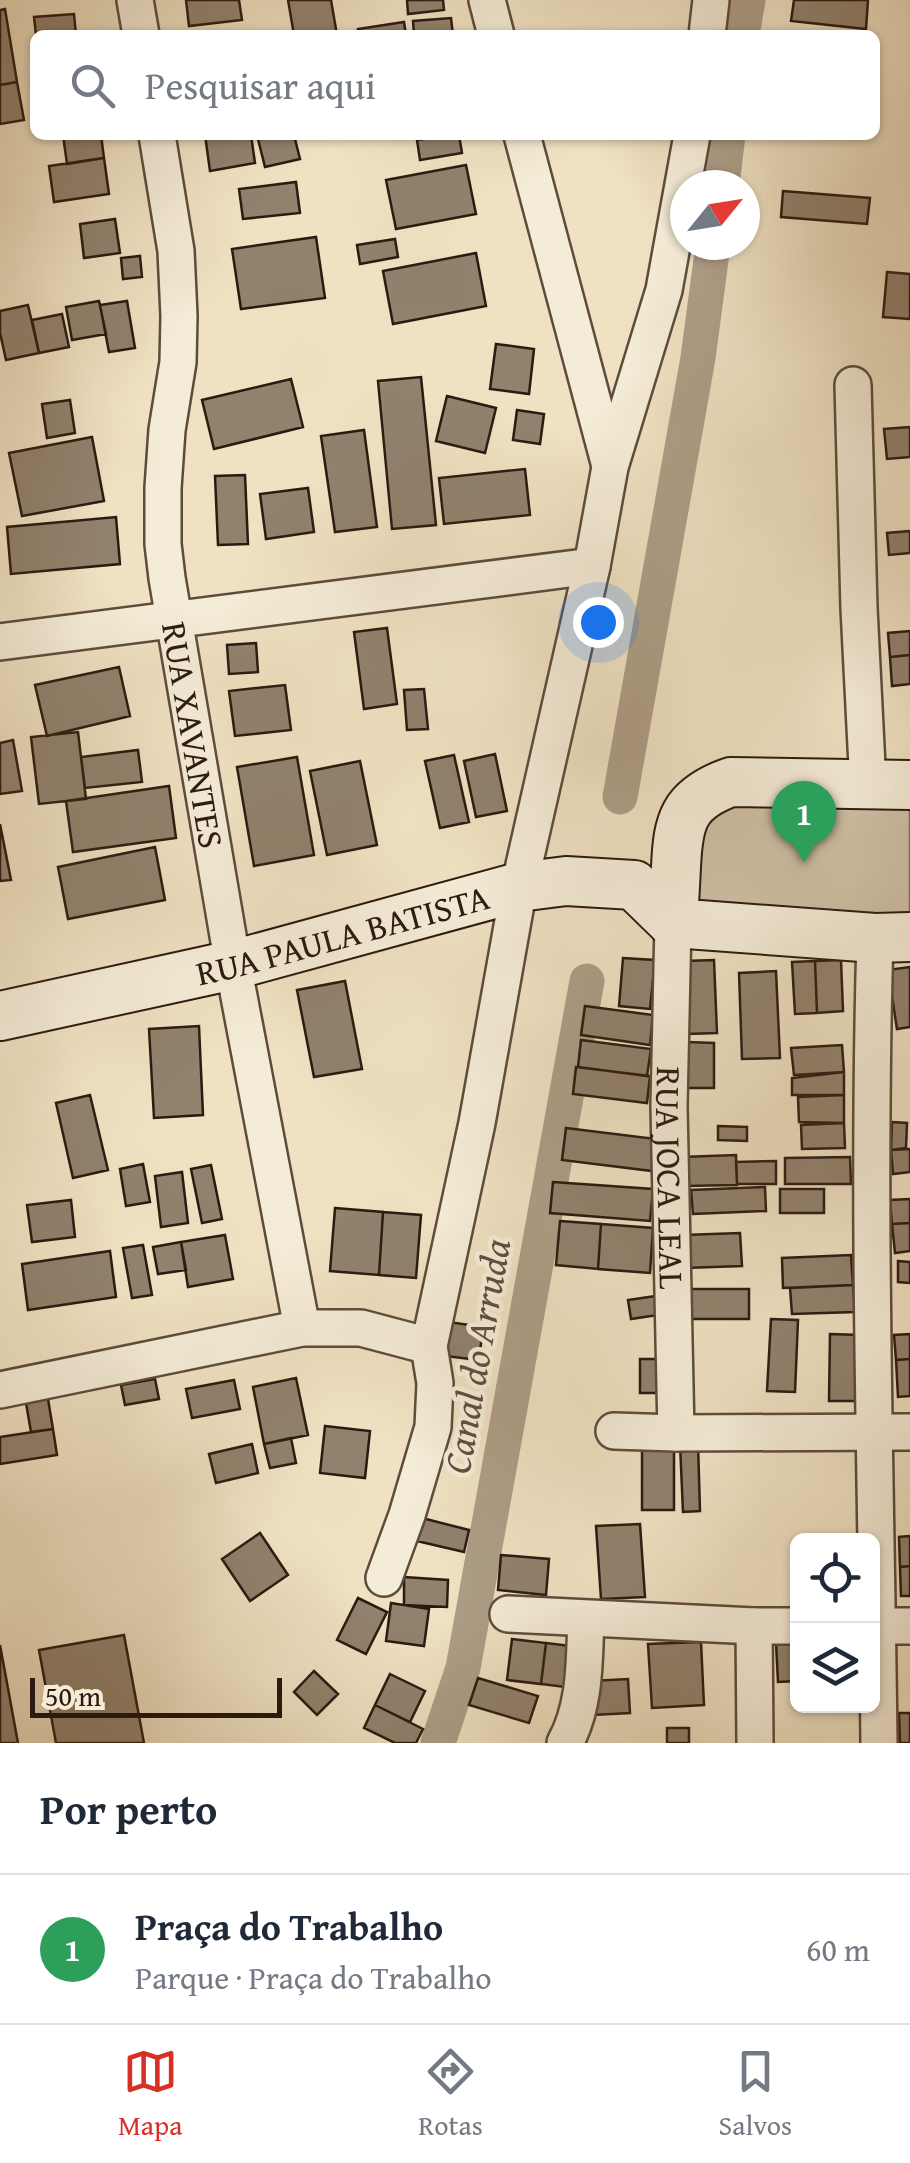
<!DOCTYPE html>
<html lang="pt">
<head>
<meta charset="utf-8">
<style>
  body { margin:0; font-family:"Gentium Book Plus",serif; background:#f6f6f7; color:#1f2937 }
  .controls { position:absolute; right:30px; bottom:30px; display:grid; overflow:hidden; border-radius:15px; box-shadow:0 2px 8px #0004 }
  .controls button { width:90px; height:90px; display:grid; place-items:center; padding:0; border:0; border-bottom:2px solid #e0e1e3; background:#fff; color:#1f2937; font:50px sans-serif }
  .compass { position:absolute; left:670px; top:170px; width:90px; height:90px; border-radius:50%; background:#fff; box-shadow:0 2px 8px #0004; rotate:60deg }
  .scale { position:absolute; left:30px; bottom:25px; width:252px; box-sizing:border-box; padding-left:10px; border:5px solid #2c1a11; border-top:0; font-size:28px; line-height:35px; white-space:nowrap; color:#2c1a11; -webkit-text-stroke:8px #f5ecd7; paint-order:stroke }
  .you { position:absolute; left:598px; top:622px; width:35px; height:35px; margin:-25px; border:8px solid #fff; border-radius:50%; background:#1a73e8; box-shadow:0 0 0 15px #1a73e833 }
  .badge { display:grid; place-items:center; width:65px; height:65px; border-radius:50%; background:#d93025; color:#fff; font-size:32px; font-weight:700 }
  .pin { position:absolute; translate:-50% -82px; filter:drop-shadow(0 2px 5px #0008) }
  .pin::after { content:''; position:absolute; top:52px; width:35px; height:30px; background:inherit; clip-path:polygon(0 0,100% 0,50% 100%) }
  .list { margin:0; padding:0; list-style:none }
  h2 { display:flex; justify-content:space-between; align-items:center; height:130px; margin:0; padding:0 40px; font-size:42px }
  h2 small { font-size:32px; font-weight:400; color:#747a83 }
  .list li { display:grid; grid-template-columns:65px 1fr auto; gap:30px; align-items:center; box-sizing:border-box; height:150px; padding:0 40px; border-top:2px solid #e0e1e3 }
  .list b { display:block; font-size:38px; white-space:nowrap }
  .list p { margin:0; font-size:32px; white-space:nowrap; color:#747a83 }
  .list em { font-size:32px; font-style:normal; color:#747a83 }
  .icon { flex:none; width:55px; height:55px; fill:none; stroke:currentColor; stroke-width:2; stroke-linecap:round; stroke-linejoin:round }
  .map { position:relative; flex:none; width:910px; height:1743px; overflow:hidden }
  .search { position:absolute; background:#fff; box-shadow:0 2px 8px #0004; left:30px; right:30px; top:30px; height:110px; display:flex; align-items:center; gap:25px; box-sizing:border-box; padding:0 35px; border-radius:15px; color:#747a83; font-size:38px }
  .sheet { height:280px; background:#fff }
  nav { display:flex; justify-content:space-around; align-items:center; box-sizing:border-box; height:140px; border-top:2px solid #e0e1e3; background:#fff; font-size:28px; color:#747a83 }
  nav a { display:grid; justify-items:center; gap:5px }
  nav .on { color:#d93025 }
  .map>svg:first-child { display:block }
  .green { fill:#cebfa4; stroke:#7d6c5a; stroke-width:2.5 }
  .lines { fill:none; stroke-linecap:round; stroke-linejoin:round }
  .canal { stroke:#ad9d86; stroke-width:35 }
  .building { fill:#91816d; stroke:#2c1a11; stroke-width:2.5 }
  .street-casing { stroke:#5d4c3d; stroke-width:40 }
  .secondary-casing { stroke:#2c1a11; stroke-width:52 }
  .street { stroke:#f5ecd7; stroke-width:35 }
  .secondary { stroke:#f5ecd7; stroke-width:48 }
  .labels { text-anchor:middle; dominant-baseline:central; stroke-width:9; stroke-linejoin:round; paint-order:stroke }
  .street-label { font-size:35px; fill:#2c1a11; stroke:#f5ecd7 }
  .water-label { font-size:38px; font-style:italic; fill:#604e40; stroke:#f5ecd7 }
</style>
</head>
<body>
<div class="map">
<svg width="910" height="1743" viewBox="0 0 910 1743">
  <rect width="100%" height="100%" fill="#efe1c2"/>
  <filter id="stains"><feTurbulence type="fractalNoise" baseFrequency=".002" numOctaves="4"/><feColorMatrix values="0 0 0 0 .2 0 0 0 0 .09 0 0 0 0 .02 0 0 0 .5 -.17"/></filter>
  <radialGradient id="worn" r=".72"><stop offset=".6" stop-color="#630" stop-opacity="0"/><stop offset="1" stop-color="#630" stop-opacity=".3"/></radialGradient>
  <path class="green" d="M910,803V919L697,908L701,824L726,806Z"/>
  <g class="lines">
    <path class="canal" d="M742,35L748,0
      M722,185L728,135
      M620,797L698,358L713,245
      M438,1743L463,1668L587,981"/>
  </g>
  <path class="building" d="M186,0H239L242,20L189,26Z
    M288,0H331L337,35H294Z
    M407,0H443L444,10L408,14Z
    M794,0H868L866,29L791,21Z
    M5,9L17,82L0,85V10Z
    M74,14L76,35H36L34,17Z
    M451,18L453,35H414L413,21Z
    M404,22L406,35H359L358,29Z
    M17,82L24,120L0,124V85Z
    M63,135H101L104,158L67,164Z
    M205,135H251L255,163L210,171Z
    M257,135H294L300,159L265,167Z
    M449,135H459L462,153L420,160L417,140Z
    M104,158L109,194L54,202L49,166Z
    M466,165L476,214L396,229L386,180Z
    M296,182L300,213L243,219L239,189Z
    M783,191L870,198L867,224L781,217Z
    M115,219L120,253L84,258L80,224Z
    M316,237L325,298L241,309L232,249Z
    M395,239L398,257L360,264L357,245Z
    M476,253L486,306L393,324L383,271Z
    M140,256L142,277L123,279L121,258Z
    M887,272L910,274V319L883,317Z
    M99,301L106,334L72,340L66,307Z
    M127,301L135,348L109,352L100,305Z
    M28,305L39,353L6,360L0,333V311Z
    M62,314L69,347L39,353L32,320Z
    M496,344L534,349L529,394L490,389Z
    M421,377L436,525L392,529L378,381Z
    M291,379L303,427L214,449L202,400Z
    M447,396L496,408L485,453L436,441Z
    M70,400L75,433L47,438L42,404Z
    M517,410L544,414L540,444L513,440Z
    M910,427V457L887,459L884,429Z
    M364,430L377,527L335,532L321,436Z
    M92,437L104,501L22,516L9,453Z
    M525,469L530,515L444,524L439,478Z
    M245,475L248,544L218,545L215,476Z
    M308,488L314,532L266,539L260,494Z
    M116,517L120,564L11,574L7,527Z
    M910,531V553L889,555L887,533Z
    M387,628L397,704L364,709L354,632Z
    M910,631V655L890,657L888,633Z
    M256,643L258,672L229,674L227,645Z
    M910,655V684L892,686L890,657Z
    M119,667L130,716L47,736L35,685Z
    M285,685L291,730L235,736L229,691Z
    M424,689L428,729L407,730L404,690Z
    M78,732L86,799L39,804L31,737Z
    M13,740L22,791L0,794V743Z
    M138,750L142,782L85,788L81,757Z
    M495,754L507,811L476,817L464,761Z
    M454,755L469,822L440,828L425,761Z
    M297,757L314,855L254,866L237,767Z
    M360,761L377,845L327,855L310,771Z
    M169,786L176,838L73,852L66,801Z
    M0,824L11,880L0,881Z
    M155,847L165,900L68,919L58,867Z
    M623,958L655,960L650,1009L619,1006Z
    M714,960L717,1033L687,1034L684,961Z
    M841,960L843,1011L817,1013L815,961Z
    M815,961L817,1013L795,1014L792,962Z
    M910,967V1027L897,1029L888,970Z
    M776,971L780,1058L742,1059L739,973Z
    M345,981L362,1069L314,1077L297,990Z
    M585,1006L653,1015L650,1045L581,1035Z
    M199,1026L203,1115L154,1118L149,1029Z
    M581,1040L651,1049L647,1076L578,1067Z
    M687,1042L714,1043V1088H687Z
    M842,1045L844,1072L794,1075L791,1048Z
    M576,1067L650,1076L647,1103L573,1094Z
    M844,1072V1095H792V1078Z
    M90,1095L108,1170L73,1178L56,1103Z
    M844,1095V1123L799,1122L798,1097Z
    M892,1122L907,1123L906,1148L891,1150Z
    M844,1123L845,1148L802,1149L801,1125Z
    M718,1126L747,1127V1141L718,1140Z
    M566,1128L656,1139L652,1171L562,1160Z
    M910,1149V1172L893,1174L891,1150Z
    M736,1155L737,1185L684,1186L682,1157Z
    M850,1157L851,1184H785V1158Z
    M776,1161V1184H737L736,1162Z
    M143,1164L150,1202L126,1206L120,1169Z
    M211,1165L222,1219L202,1223L191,1169Z
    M182,1172L188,1223L161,1227L155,1176Z
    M553,1182L653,1189L650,1221L550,1213Z
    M765,1187L766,1211L693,1214L691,1190Z
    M780,1189H824V1213H780Z
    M910,1199V1223L892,1224L890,1200Z
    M71,1200L75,1237L32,1242L27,1205Z
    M335,1208L383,1212L379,1275L330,1271Z
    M383,1212L421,1215L416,1278L379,1275Z
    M560,1221L601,1224L598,1269L556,1265Z
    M910,1223V1251L895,1253L892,1224Z
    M601,1224L653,1228L650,1273L598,1269Z
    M740,1233L742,1266L685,1268L684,1235Z
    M225,1235L233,1279L188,1287L181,1242Z
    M181,1242L186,1270L158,1274L153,1247Z
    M143,1245L152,1295L132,1298L123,1248Z
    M110,1251L116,1297L28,1310L22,1264Z
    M851,1255L853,1285L783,1288L782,1258Z
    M898,1261L910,1262V1283L898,1282Z
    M853,1285L855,1312L792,1314L790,1288Z
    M686,1289H749V1319H686Z
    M656,1296L658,1315L631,1319L628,1300Z
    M771,1319L798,1320L795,1392L767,1391Z
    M449,1322L483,1327L479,1360L445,1356Z
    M830,1334L860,1335V1401H829Z
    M910,1334V1359L896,1360L894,1335Z
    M640,1359H664V1393H640Z
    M910,1359V1396L898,1397L896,1360Z
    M296,1378L308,1435L264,1444L253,1387Z
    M155,1379L159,1399L125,1405L121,1385Z
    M234,1380L240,1409L192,1418L186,1389Z
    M48,1399L53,1429L31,1432L26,1403Z
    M325,1426L370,1431L365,1478L320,1473Z
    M53,1429L57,1455L0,1464V1437Z
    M291,1438L296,1463L270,1468L264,1444Z
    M698,1443L700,1511L683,1512L680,1444Z
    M252,1444L258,1473L216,1483L209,1454Z
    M642,1448H674V1510H642Z
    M422,1518L469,1530L464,1552L417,1541Z
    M640,1524L645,1597L601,1599L596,1526Z
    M260,1533L288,1575L250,1601L222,1559Z
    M910,1536V1566L900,1567L899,1537Z
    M501,1555L549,1559L546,1595L498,1590Z
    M910,1566V1596H901L900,1567Z
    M404,1577L448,1580L447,1607L404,1605Z
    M358,1598L387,1612L366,1654L337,1640Z
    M391,1603L429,1609L424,1646L386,1641Z
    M124,1635L144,1743H56L39,1650Z
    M512,1639L546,1643L541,1684L507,1680Z
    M701,1642L704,1705L652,1708L648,1644Z
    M798,1642V1681L778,1682L776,1643Z
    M546,1643L579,1647L574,1688L541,1684Z
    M0,1645L18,1743H0Z
    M314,1671L338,1694L317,1715L294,1692Z
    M390,1674L425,1691L410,1722L375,1705Z
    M478,1678L538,1696L529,1723L469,1705Z
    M628,1679L630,1713L593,1715L591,1681Z
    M375,1705L423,1729L416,1743H395L364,1728Z
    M899,1713H910V1743H900Z
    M667,1728H689V1743H667Z"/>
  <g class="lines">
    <defs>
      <g id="street">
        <path d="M135,0L141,35"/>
        <path d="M487,0L496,35"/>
        <path d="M707,35L711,0"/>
        <path id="s1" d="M157,135L176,251L179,316L178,362L167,430L163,488V544L167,578L233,965L302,1328"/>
        <path d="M522,135L610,466"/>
        <path d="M853,385L859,608L868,786"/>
        <path d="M0,642L592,566"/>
        <path id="s2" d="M673,923L669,1106L676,1433"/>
        <path d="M875,938C867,1206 876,1475 879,1743"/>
        <path d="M0,1390L302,1328H361L429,1346"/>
        <path d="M614,1431L676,1433L910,1432"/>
        <path d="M384,1578L407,1515L433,1427L435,1383L429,1346L477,1123L519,887L592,566L610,467L664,290L692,135"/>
        <path d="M508,1614L754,1626H798"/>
        <path d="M754,1626L755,1743"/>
        <path d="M872,1626H910"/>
        <path d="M565,1743C586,1705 584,1660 586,1619"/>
      </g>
      <g id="secondary">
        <path d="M910,785L731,782C683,799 678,821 676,867C675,886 674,905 673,923L875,938L910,937"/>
        <path id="s3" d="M0,1016L233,965L519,887L566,881L634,885L673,923"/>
      </g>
    </defs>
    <use href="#street" class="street-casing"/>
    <use href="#secondary" class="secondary-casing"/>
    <use href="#street" class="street"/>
    <use href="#secondary" class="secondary"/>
  </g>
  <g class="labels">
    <g class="street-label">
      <text stroke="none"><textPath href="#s1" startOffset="605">RUA XAVANTES</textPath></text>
      <text stroke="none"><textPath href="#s3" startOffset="352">RUA PAULA BATISTA</textPath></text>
      <text stroke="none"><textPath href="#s2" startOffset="255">RUA JOCA LEAL</textPath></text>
    </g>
    <g class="water-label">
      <text transform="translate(476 1356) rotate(-80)">Canal do Arruda</text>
    </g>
  </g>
  <rect width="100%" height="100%" filter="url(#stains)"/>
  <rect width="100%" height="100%" fill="url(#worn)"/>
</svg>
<div class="controls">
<button><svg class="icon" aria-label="locate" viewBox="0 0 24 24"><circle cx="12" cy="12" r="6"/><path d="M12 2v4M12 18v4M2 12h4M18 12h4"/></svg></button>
<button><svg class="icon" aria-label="layers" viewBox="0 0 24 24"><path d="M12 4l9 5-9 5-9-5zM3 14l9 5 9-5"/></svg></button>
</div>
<svg class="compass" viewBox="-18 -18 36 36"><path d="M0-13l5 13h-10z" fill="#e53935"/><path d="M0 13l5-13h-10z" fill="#747a83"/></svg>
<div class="scale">50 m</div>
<div class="you"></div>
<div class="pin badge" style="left:804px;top:863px;background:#2e9e5b">1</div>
<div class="search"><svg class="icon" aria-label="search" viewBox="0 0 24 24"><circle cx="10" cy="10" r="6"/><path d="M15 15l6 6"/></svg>Pesquisar aqui</div>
</div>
<section class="sheet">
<h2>Por perto<small></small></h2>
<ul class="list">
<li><span class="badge" style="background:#2e9e5b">1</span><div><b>Praça do Trabalho</b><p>Parque · Praça do Trabalho</p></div><em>60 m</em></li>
</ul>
</section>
<nav>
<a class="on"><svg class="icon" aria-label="map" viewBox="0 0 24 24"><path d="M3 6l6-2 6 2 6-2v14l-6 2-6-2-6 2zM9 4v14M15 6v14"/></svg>Mapa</a>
<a><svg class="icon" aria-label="directions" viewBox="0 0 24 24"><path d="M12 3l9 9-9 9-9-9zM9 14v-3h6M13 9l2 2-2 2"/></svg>Rotas</a>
<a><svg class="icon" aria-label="saved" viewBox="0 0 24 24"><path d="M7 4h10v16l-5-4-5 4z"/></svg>Salvos</a>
</nav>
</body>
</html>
